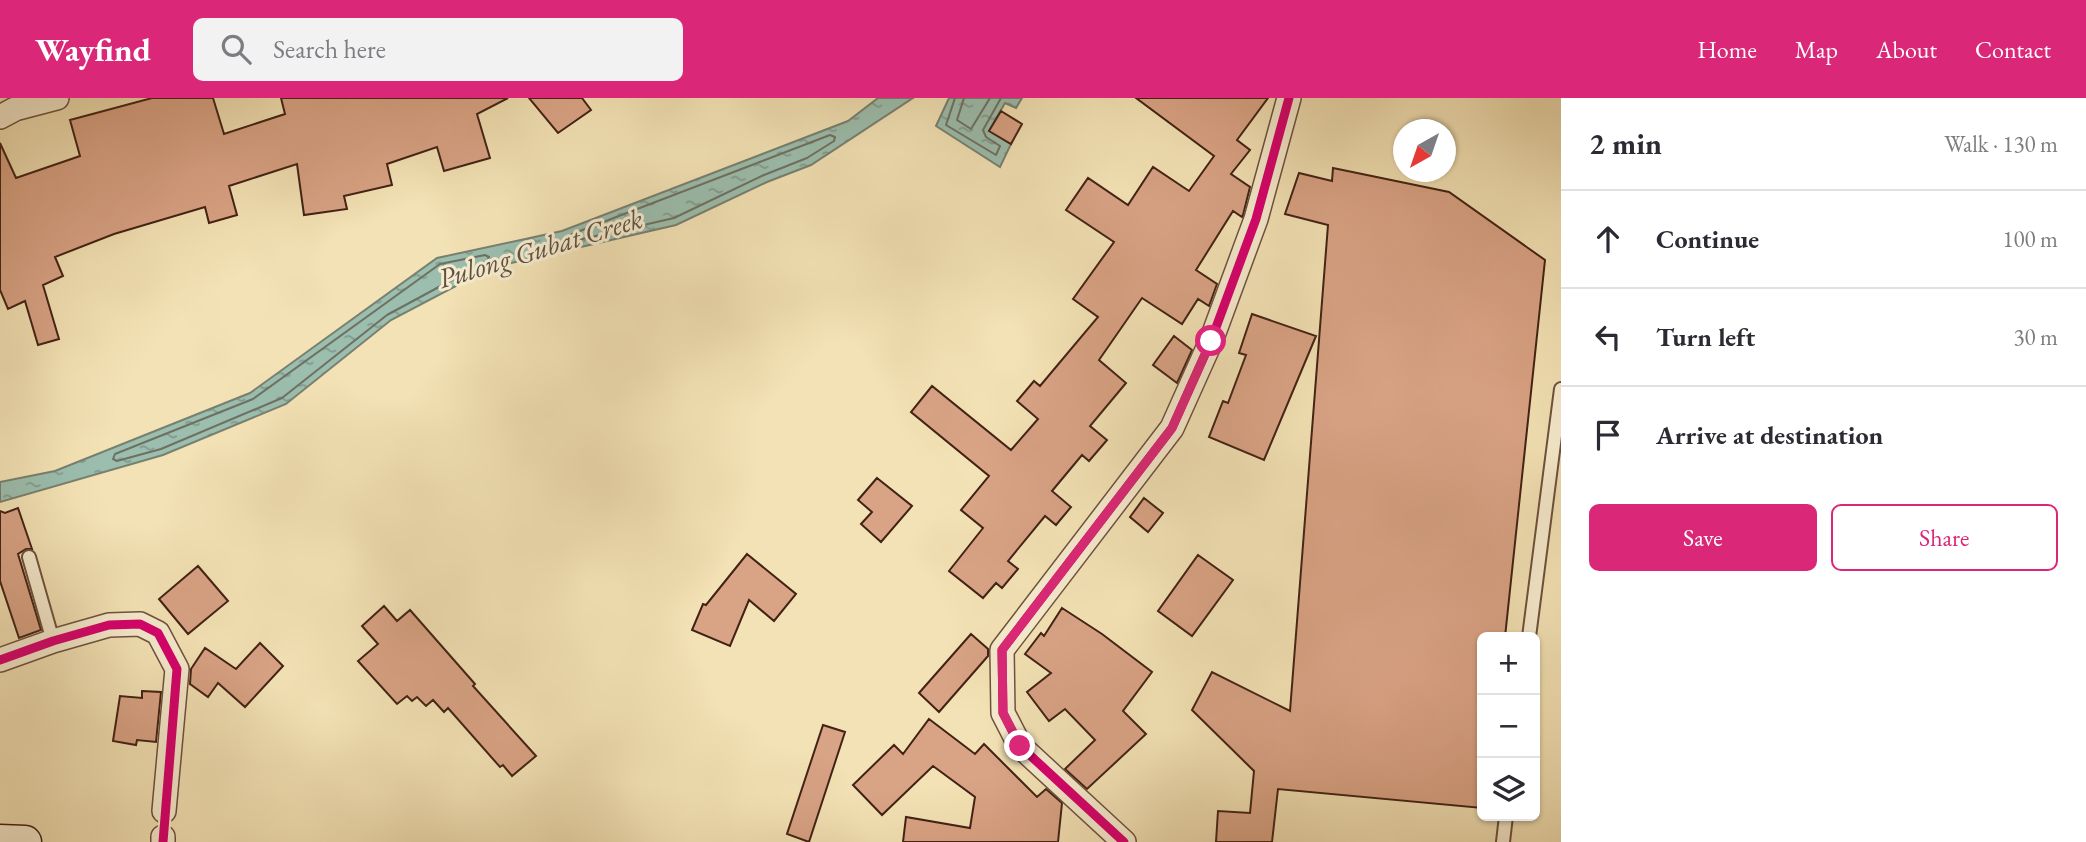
<!DOCTYPE html>
<html lang="en">
<head>
<meta charset="utf-8">
<style>
  body { margin:0; font-family:"EB Garamond",serif; background:#f2f2f3; color:#2b2b33 }
  .controls { position:absolute; right:21px; bottom:21px; display:grid; overflow:hidden; border-radius:10px; box-shadow:0 2px 5px #0004 }
  .controls button { width:63px; height:63px; display:grid; place-items:center; padding:0; border:0; border-bottom:2px solid #e1e1e2; background:#fff; color:#2b2b33; font:35px sans-serif }
  .compass { position:absolute; left:1393px; top:21px; width:63px; height:63px; border-radius:50%; background:#fff; box-shadow:0 2px 5px #0004; rotate:220deg }
  .stop { position:absolute; width:21px; height:21px; margin:-16px; border:5px solid #db2777; border-radius:50%; background:#fff }
  .stop.end { background:#db2777; border-color:#fff; box-shadow:0 2px 7px #0008 }
  .list { margin:0; padding:0; list-style:none }
  h2 { display:flex; justify-content:space-between; align-items:center; height:91px; margin:0; padding:0 28px; font-size:30px }
  h2 small { font-size:23px; font-weight:400; color:#7c7c81 }
  .list li { display:grid; grid-template-columns:46px 1fr auto; gap:21px; align-items:center; box-sizing:border-box; height:98px; padding:0 28px; border-top:2px solid #e1e1e2 }
  .list b { display:block; font-size:26px; white-space:nowrap }
  .list em { font-size:23px; font-style:normal; color:#7c7c81 }
  .actions { display:flex; gap:14px; padding:21px 28px }
  .actions a { flex:1; padding:16px 0; border:2px solid #db2777; border-radius:10px; text-align:center; font-size:24px; color:#db2777 }
  .actions .main { background:#db2777; color:#fff }
  .icon { flex:none; width:38px; height:38px; fill:none; stroke:currentColor; stroke-width:2; stroke-linecap:round; stroke-linejoin:round }
  .map { position:relative; flex:none; width:1561px; height:744px; overflow:hidden }
  header { display:flex; align-items:center; gap:42px; box-sizing:border-box; height:98px; padding:0 35px; background:#db2777; color:#fff }
  header strong { font-size:33px }
  nav { display:flex; gap:38px; margin-inline-start:auto; font-size:24px }
  .search { width:490px; height:63px; background:#f2f2f3; display:flex; align-items:center; gap:18px; box-sizing:border-box; padding:0 24px; border-radius:10px; color:#7c7c81; font-size:26px }
  main { display:flex }
  aside { flex:1; background:#fff }
  .map>svg:first-child { display:block }
  .water { fill:url(#water-ripples); stroke:#778071; stroke-width:2 }
  .lines { fill:none; stroke-linecap:round; stroke-linejoin:round }
  .shore { stroke:#6e7062; stroke-width:2 }
  .building { fill:#d9a385; stroke:#422215; stroke-width:2 }
  .lane-casing { stroke:#6e523d; stroke-width:16 }
  .street-casing { stroke:#6e523d; stroke-width:26 }
  .secondary-casing { stroke:#422215; stroke-width:35 }
  .lane { stroke:#f7eccf; stroke-width:12 }
  .street { stroke:#f7eccf; stroke-width:23 }
  .secondary { stroke:#f7eccf; stroke-width:32 }
  .cycleway-casing { stroke:#f7eccf; stroke-width:13 }
  .cycleway { stroke:#d6006c; stroke-width:9 }
  .route { stroke:#db2777; stroke-width:9 }
  .labels { text-anchor:middle; dominant-baseline:central; stroke-width:6; stroke-linejoin:round; paint-order:stroke }
  .water-label { font-size:28px; font-style:italic; fill:#5d5143; stroke:#f7eccf }
</style>
</head>
<body>
<header>
<strong>Wayfind</strong>
<div class="search"><svg class="icon" aria-label="search" viewBox="0 0 24 24"><circle cx="10" cy="10" r="6"/><path d="M15 15l6 6"/></svg>Search here</div>
<nav><a>Home</a><a>Map</a><a>About</a><a>Contact</a></nav>
</header>
<main>
<div class="map">
<svg width="1561" height="744" viewBox="0 0 1561 744">
  <defs>
    <pattern id="water-ripples" width="26" height="14" patternUnits="userSpaceOnUse" patternTransform="scale(1.75)"><rect width="26" height="14" fill="#9bbeae"/><path d="M2 4q2-2 4 0t4 0M15 11q2-2 4 0t4 0" fill="none" stroke="#809a8c"/></pattern>
  </defs>
  <rect width="100%" height="100%" fill="#f3e2b5"/>
  <filter id="stains"><feTurbulence type="fractalNoise" baseFrequency=".00286" numOctaves="4"/><feColorMatrix values="0 0 0 0 .2 0 0 0 0 .09 0 0 0 0 .02 0 0 0 .5 -.17"/></filter>
  <radialGradient id="worn" r=".72"><stop offset=".6" stop-color="#630" stop-opacity="0"/><stop offset="1" stop-color="#630" stop-opacity=".3"/></radialGradient>
  <path class="water" d="M878,0H913L811,67L767,84L676,127L490,170L391,222L286,306L163,357L0,404V384L55,373L250,295L437,160L562,133L848,23Z
    M949,0H1022L1016,10L1005,5L989,33L1011,46L1000,69L936,28Z"/>
  <g class="lines">
    <path class="shore" d="M955,0L946,27L996,57L1000,48L986,39L983,32L1001,0
      M964,0L957,22L971,31L990,0
      M830,37L835,39L834,43L807,60L764,77L674,120L574,143L570,141L572,136Z
      M485,157L489,159L487,163L387,217L282,300L161,351L117,363L113,361L115,356L253,301L440,166Z"/>
  </g>
  <path class="building" d="M152,0H213L224,36L285,16L281,0H508L477,16L490,60L444,73L437,49L387,66L392,87L344,98L347,111L304,117L297,66L229,88L237,117L209,125L205,109L114,136L55,159L63,178L43,187L59,241L38,247L25,203L8,211L0,192V45L16,80L80,58L70,22Z
    M529,0H582L591,12L558,35Z
    M1136,0H1268L1237,42L1250,52L1231,76L1250,89L1243,117L1242,119L1233,113L1196,172L1217,186L1209,208L1198,201L1182,226L1142,200L1099,262L1126,285L1090,328L1107,342L1089,363L1082,357L1052,393L1071,409L1056,427L1045,418L1008,463L1018,471L1002,490L996,485L983,500L949,473L983,430L961,412L989,378L911,314L932,288L1011,352L1038,321L1017,303L1034,283L1040,288L1098,219L1073,201L1114,144L1066,112L1088,80L1128,107L1153,69L1189,93L1214,58Z
    M1001,13L1022,26L1011,46L989,33Z
    M1333,70L1449,94L1545,162L1505,539H1482V710L1278,691L1272,744H1216L1218,713L1250,715L1254,673L1192,612L1212,574L1290,613L1328,127L1285,116L1299,75L1332,83Z
    M1252,216L1316,238L1264,362L1209,339L1223,303L1228,305L1246,257L1239,255Z
    M1174,238L1192,252L1177,285L1153,267Z
    M877,380L912,408L881,444L861,426L872,414L858,402Z
    M1144,400L1163,415L1148,434L1130,419Z
    M18,410L32,451H26L18,456L41,532L19,540L0,483V413L5,415Z
    M747,456L796,496L774,523L749,502L730,548L692,532L703,506L706,507Z
    M1198,457L1233,482L1192,538L1158,513Z
    M198,468L228,503L188,536L159,501Z
    M384,508L397,523L410,512L475,586L473,588L536,658L512,678L503,667L500,669L448,610L444,614L433,602L426,608L417,599L412,603L407,598L397,606L358,563L378,546L362,528Z
    M1062,510L1102,536L1152,574L1123,613L1146,636L1087,691L1065,671L1095,642L1065,611L1049,623L1027,594L1051,575L1025,556L1041,535L1044,538Z
    M971,536L988,551V558L939,614L919,595Z
    M260,545L283,568L245,609L218,585L208,599L190,586L191,571L205,550L236,571Z
    M142,593L161,594L156,644L137,642L136,647L113,643L120,598L142,600Z
    M929,621L975,656L984,646L1037,699L1046,691L1062,705L1058,744H903L906,719L970,730L975,699L933,668L882,717L853,687L894,647L903,656Z
    M823,627L845,634L809,744L787,736Z"/>
  <g class="lines">
    <defs>
      <path id="lane" d="M29,459L53,543
        M1529,539L1561,291
        M1503,744L1506,718"/>
      <path id="street" d="M0,19L15,11L57,0
        M0,562L53,543L109,527L140,526L158,535L177,571L164,713
        M163,744V739
        M1124,744L1020,648L1003,615L1002,552L1172,330L1211,243L1256,121L1289,0"/>
      <path id="secondary" d="M0,743L25,744"/>
    </defs>
    <use href="#lane" class="lane-casing"/>
    <use href="#street" class="street-casing"/>
    <use href="#secondary" class="secondary-casing"/>
    <use href="#lane" class="lane"/>
    <use href="#street" class="street"/>
    <use href="#secondary" class="secondary"/>
    <defs>
      <path id="cycleway" d="M0,562L53,543L109,527L140,526L158,535L177,571L163,744
        M1124,744L1020,648L1003,615L1002,552L1172,330L1211,243L1256,121L1289,0"/>
    </defs>
    <use href="#cycleway" class="cycleway-casing"/>
    <use href="#cycleway" class="cycleway"/>
  </g>
  <g class="lines">
    <path class="route" d="M1020,648L1003,615L1002,552L1172,330L1211,243"/>
  </g>
  <g class="labels">
    <g class="water-label">
      <text transform="translate(540 150) rotate(-17)">Pulong Gubat Creek</text>
    </g>
  </g>
  <rect width="100%" height="100%" filter="url(#stains)"/>
  <rect width="100%" height="100%" fill="url(#worn)"/>
</svg>
<div class="controls">
<button>+</button>
<button>−</button>
<button><svg class="icon" aria-label="layers" viewBox="0 0 24 24"><path d="M12 4l9 5-9 5-9-5zM3 14l9 5 9-5"/></svg></button>
</div>
<svg class="compass" viewBox="-18 -18 36 36"><path d="M0-13l5 13h-10z" fill="#e53935"/><path d="M0 13l5-13h-10z" fill="#7c7c81"/></svg>
<div class="stop" style="left:1211px;top:243px"></div>
<div class="stop end" style="left:1020px;top:648px"></div>
</div>
<aside>
<h2>2 min<small>Walk · 130 m</small></h2>
<ul class="list">
<li><svg class="icon" aria-label="ahead" viewBox="0 0 24 24"><path d="M12 20V5M6 11l6-6 6 6"/></svg><div><b>Continue</b></div><em>100 m</em></li>
<li><svg class="icon" aria-label="left" viewBox="0 0 24 24"><path d="M17 20v-9H6M10 6l-5 5 5 5"/></svg><div><b>Turn left</b></div><em>30 m</em></li>
<li><svg class="icon" aria-label="arrive" viewBox="0 0 24 24"><path d="M6 21V4h12l-3 4 3 4H6"/></svg><div><b>Arrive at destination</b></div></li>
</ul>
<div class="actions"><a class="main">Save</a><a>Share</a></div>
</aside>
</main>
</body>
</html>
